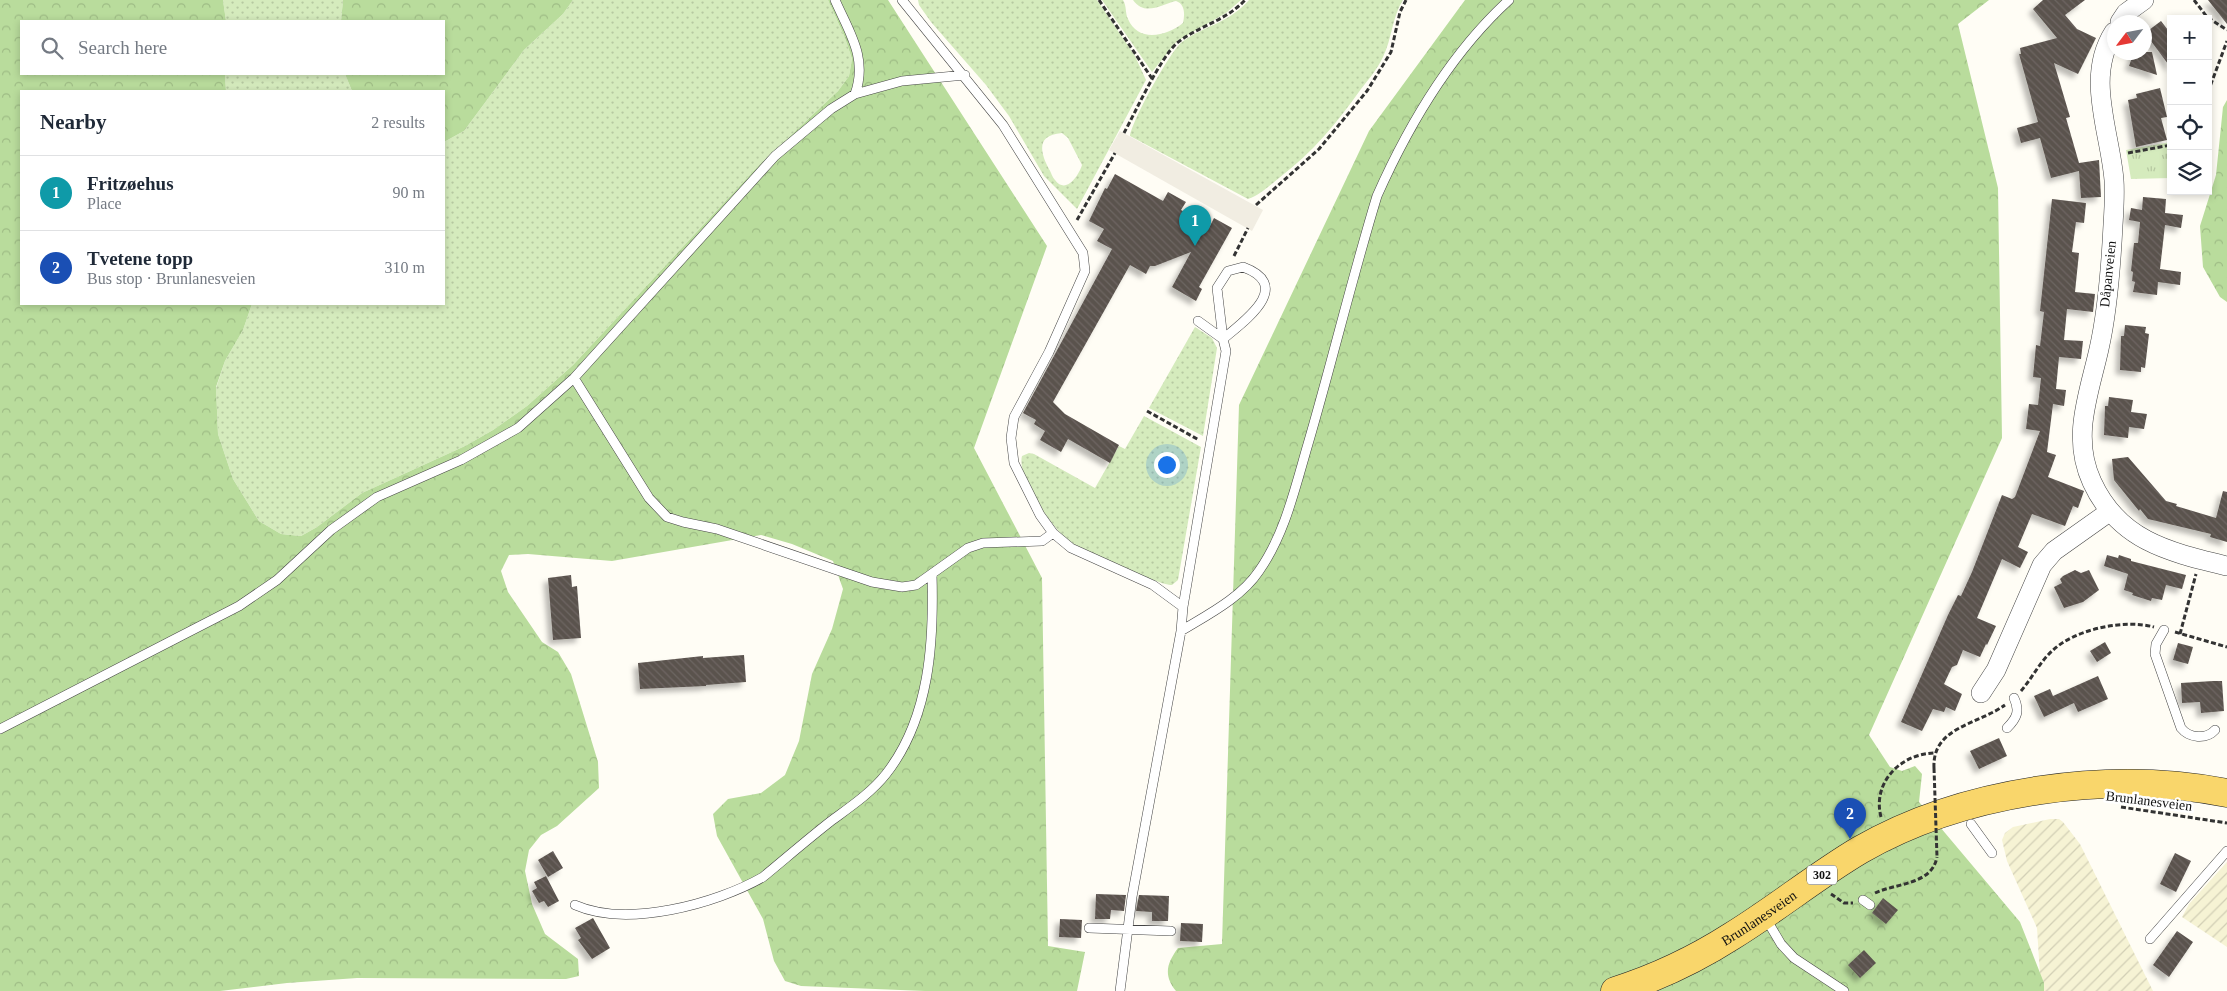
<!DOCTYPE html>
<html lang="en">
<head>
<meta charset="utf-8">
<style>
  body { margin:0; font-family:"Times New Roman",serif; background:#f2f2f3; color:#1f2937 }
  .controls { position:absolute; right:15px; top:15px; display:grid; overflow:hidden; border-radius:0px; box-shadow:0 2px 8px #0003 }
  .controls button { width:45px; height:45px; display:grid; place-items:center; padding:0; border:0; border-bottom:1px solid #e0e1e3; background:#fff; color:#1f2937; font:25px sans-serif }
  .compass { position:absolute; left:2107px; top:15px; width:45px; height:45px; border-radius:50%; background:#fff; box-shadow:0 2px 8px #0003; rotate:238deg }
  .you { position:absolute; left:1166px; top:464px; width:18px; height:18px; margin:-12px; border:4px solid #fff; border-radius:50%; background:#1a73e8; box-shadow:0 0 0 8px #1a73e833 }
  .badge { display:grid; place-items:center; width:32px; height:32px; border-radius:50%; background:#d93025; color:#fff; font-size:16px; font-weight:700 }
  .pin { position:absolute; translate:-50% -41px; filter:drop-shadow(0 1px 2px #0008) }
  .pin::after { content:''; position:absolute; top:26px; width:18px; height:15px; background:inherit; clip-path:polygon(0 0,100% 0,50% 100%) }
  .list { margin:0; padding:0; list-style:none }
  h2 { display:flex; justify-content:space-between; align-items:center; height:65px; margin:0; padding:0 20px; font-size:21px }
  h2 small { font-size:16px; font-weight:400; color:#747a83 }
  .list li { display:grid; grid-template-columns:32px 1fr auto; gap:15px; align-items:center; box-sizing:border-box; height:75px; padding:0 20px; border-top:1px solid #e0e1e3 }
  .list b { display:block; font-size:19px; white-space:nowrap }
  .list p { margin:0; font-size:16px; white-space:nowrap; color:#747a83 }
  .list em { font-size:16px; font-style:normal; color:#747a83 }
  .icon { flex:none; width:28px; height:28px; fill:none; stroke:currentColor; stroke-width:2; stroke-linecap:round; stroke-linejoin:round }
  .map { position:relative; flex:none; width:2227px; height:991px; overflow:hidden }
  .search { position:absolute; background:#fff; box-shadow:0 2px 8px #0003; left:20px; top:20px; width:425px; height:55px; display:flex; align-items:center; gap:12px; box-sizing:border-box; padding:0 18px; border-radius:0px; color:#747a83; font-size:19px }
  .panel { position:absolute; background:#fff; box-shadow:0 2px 8px #0003; left:20px; top:90px; width:425px; height:215px; border-radius:0px }
  .map>svg:first-child { display:block }
  .farmland { fill:url(#farmland-furrows) }
  .grass { fill:url(#grass-dots); fill-rule:evenodd }
  .forest { fill:url(#forest-crowns) }
  .park { fill:url(#park-tufts) }
  .plaza { fill:#f1ede2 }
  .building { fill:url(#building-back-hatch); filter:url(#shadow) }
  .lines { fill:none; stroke-linecap:round; stroke-linejoin:round }
  .lane-casing { stroke:#444; stroke-width:10 }
  .street-casing { stroke:#444; stroke-width:20 }
  .primary-casing { stroke:#222; stroke-width:29 }
  .path { stroke:#333; stroke-width:3; stroke-dasharray:5 2.5; stroke-linecap:butt }
  .lane { stroke:#fff; stroke-width:9 }
  .street { stroke:#fff; stroke-width:19 }
  .primary { stroke:#f9d66b; stroke-width:28 }
  .path-bridge { stroke:#333; stroke-width:3; stroke-dasharray:5 2.5; stroke-linecap:butt }
  .labels { text-anchor:middle; dominant-baseline:central; stroke-width:5; stroke-linejoin:round; paint-order:stroke }
  .shield { fill:#fff; stroke:#585858; stroke-width:1 }
  .shield-label { font-size:12px; font-weight:bold; fill:#111 }
  .street-label { font-size:14px; fill:#111; stroke:#fff }
</style>
</head>
<body>
<div class="map">
<svg width="2227" height="991" viewBox="0 0 2227 991">
  <defs>
    <pattern id="farmland-furrows" width="10" height="10" patternUnits="userSpaceOnUse" patternTransform="scale(1.25)"><rect width="10" height="10" fill="#f6f3d4"/><path d="M-1 1l2-2M0 10L10 0M9 11l2-2" fill="none" stroke="#d2cfb5"/></pattern>
    <pattern id="grass-dots" width="8" height="8" patternUnits="userSpaceOnUse" patternTransform="scale(1.25)"><rect width="8" height="8" fill="#d5ebbd"/><path d="M2 2h.1M6 6h.1" fill="none" stroke="#b6c8a1" stroke-width="1.8" stroke-linecap="round"/></pattern>
    <pattern id="forest-crowns" width="20" height="18" patternUnits="userSpaceOnUse" patternTransform="scale(1.25)"><rect width="20" height="18" fill="#b9dc9c"/><path d="M2 6a3 3 0 1 1 6 0M12 15a3 3 0 1 1 6 0" fill="none" stroke="#9ebc85"/></pattern>
    <pattern id="park-tufts" width="24" height="20" patternUnits="userSpaceOnUse" patternTransform="scale(1.25)"><rect width="24" height="20" fill="#d5ebbd"/><path d="M3 7l-1-3M5 7V3M7 7l1-3M15 17l-1-3M17 17v-4M19 17l1-3" fill="none" stroke="#b6c8a1"/></pattern>
    <pattern id="building-back-hatch" width="6" height="6" patternUnits="userSpaceOnUse" patternTransform="scale(1.25)"><rect width="6" height="6" fill="#5a524d"/><path d="M-1 5l2 2M0 0l6 6M5-1l2 2" fill="none" stroke="#6d6662"/></pattern>
    <filter id="shadow"><feDropShadow dx="-4.5" dy="4.5" stdDeviation="2.5" flood-color="#0004"/></filter>
  </defs>
  <rect width="100%" height="100%" fill="#fffdf5"/>
  <path class="farmland" d="M2050,819H2059L2063,822L2080,844L2153,991H2041L2037,928L2007,861L2002,840L2005,833L2013,827Z
    M2227,862V947L2182,917L2189,904Z"/>
  <path class="grass" d="M223,0H343L341,21H226Z
    M573,0H828L845,38L852,59L849,76L838,91L758,166L573,365L527,406L493,430L465,446L362,493L317,527L301,536L281,534L259,521L233,479L218,434L216,388L225,361L243,330L252,304H444V142L464,131L524,50L563,14Z
    M918,0H1097L1135,56L1146,80L1077,209L1044,176L1009,116L986,85L931,22L919,5ZM1062,133L1068,138L1082,165C1079,175 1066,195 1055,180C1052,177 1051,172 1049,169C1040,152 1036,135 1062,133Z
    M1102,0H1123C1127,7 1125,13 1128,19C1138,43 1167,36 1183,23C1185,14 1185,4 1176,1C1162,4 1145,17 1133,0H1241L1226,13L1177,41L1152,72Z
    M1249,0H1403C1392,17 1392,39 1383,57C1378,68 1369,79 1361,89C1337,123 1313,152 1279,178C1269,186 1260,195 1248,199L1130,136C1132,121 1170,51 1182,42C1205,25 1228,24 1249,0Z
    M225,74H345L352,91H226Z
    M1195,327L1212,338L1217,348L1203,436L1149,408Z
    M1144,416L1201,447L1178,580L1172,585C1159,585 1088,554 1075,546C1056,534 1016,479 1022,456L1029,453L1034,454L1095,488L1119,446L1125,449Z"/>
  <path class="forest" d="M0,0H223L226,21H21V74H225L226,91H21V304H252L243,330L225,361L216,387L218,434L233,479L259,521L281,534L301,536L317,527L362,493L465,446L493,430L527,406L573,365L758,166L838,91L849,76L852,59L845,38L828,0H888L1047,246L974,448L1042,578L1048,946L1085,952L1077,991H925L801,986L785,981L774,961L763,919L717,836L713,814L728,799L761,793L785,775L799,741L812,674L832,629L843,589L833,561L792,544L761,535L612,561L528,554L509,555L501,571L508,592L542,642L558,652L571,674L598,762L599,788L557,826L541,835L529,850L525,871L532,904L545,934L578,959L579,976L566,979L357,978L287,983L220,991H0Z
    M343,0H573L563,14L524,50L464,131L444,142V91H352L345,74H444V21H341Z
    M1465,0H1989L1958,24L1998,188L2002,438L1869,735L1890,767L1902,771L1915,766L1922,774L1919,802L2020,922L2044,983V991H1176C1163,975 1167,963 1178,948L1222,944L1239,405L1369,131Z
    M2227,100V302L2220,297L2203,267L2200,226L2216,175L2223,107Z"/>
  <path class="park" d="M2171,142V178L2131,179L2126,150Z"/>
  <path class="plaza" d="M1120,131L1263,210L1252,231L1109,150Z"/>
  <path class="building" d="M2043,0H2085L2065,15L2077,29L2096,38L2078,74L2054,63L2070,117L2066,118L2079,163L2099,160L2101,197L2081,198L2079,171L2051,178L2040,138L2021,143L2017,128L2038,122L2019,54H2021L2020,48L2057,38L2033,9Z
    M2208,0H2227V24Z
    M2161,21L2171,34V68L2145,33Z
    M2134,52H2152L2157,75L2129,66Z
    M2160,88L2167,117L2161,118L2167,140L2136,147L2128,100L2137,98L2136,94Z
    M1115,174L1163,201L1168,192L1186,202L1181,210L1210,226L1214,218L1232,228L1199,287L1202,289L1196,301L1172,287L1191,252L1155,266H1150L1146,274L1130,265L1053,402L1065,414L1119,445L1110,463L1068,439L1061,452L1040,440L1045,431L1034,424L1036,420L1023,413L1112,249L1097,241L1104,229L1089,221L1105,188L1107,189Z
    M2143,197L2166,199L2165,213L2183,215L2181,228L2165,225L2160,269L2181,272L2180,285L2158,282L2157,295L2133,292L2135,282L2132,281L2133,272L2131,271L2134,243H2138L2140,222L2129,220L2131,208L2142,210Z
    M2052,199L2086,203L2084,223L2076,222L2072,252L2079,253L2075,292L2095,294L2093,312L2067,309L2064,340L2083,341L2081,359L2059,357L2056,389L2066,390L2064,406L2053,404L2047,452L2056,455L2048,477L2084,491L2078,508L2073,506L2065,526L2032,514L2018,547L2028,552L2020,568L2002,559L1977,618L1996,626L1987,645L1986,644L1980,657L1963,650L1957,665L1952,667L1944,684L1962,694L1955,711L1946,707L1944,712L1933,709L1922,731L1901,722L1948,615L1958,595L1961,596L1972,572L2002,495L2012,499L2015,497L2040,431L2026,429L2029,404L2038,405L2041,378L2033,377L2036,345L2040,346L2044,312L2040,311Z
    M2125,325L2146,327L2145,333L2149,334L2145,368L2141,367V372L2120,370L2121,336H2124Z
    M2109,397L2133,400L2131,412L2147,414L2144,429L2129,427L2128,438L2104,435L2105,406H2108Z
    M2128,457L2166,501L2177,504L2176,506L2216,518L2223,491L2227,492V542L2210,537L2211,534L2148,519L2140,509L2139,511L2114,480L2112,459Z
    M2107,555L2118,558L2119,555L2131,559V561L2186,575L2182,589L2166,585L2162,600L2152,598L2151,601L2132,595L2133,593L2124,590L2128,574L2104,566Z
    M2075,570L2081,573L2089,570L2099,590L2083,602L2064,608L2054,587L2062,583L2060,579L2063,576Z
    M571,575L572,587L577,586L581,638L553,640L548,578Z
    M2105,642L2111,653L2097,662L2090,651Z
    M2178,643L2193,647L2188,664L2173,660Z
    M744,655L746,682L706,685V686L640,689L638,663L703,656V658Z
    M2098,676L2108,699L2078,712L2074,703L2044,717L2034,696L2050,689L2053,696Z
    M2213,681H2222L2224,711L2201,713L2200,702L2182,703L2181,683Z
    M1999,738L2007,756L1979,769L1970,751Z
    M553,851L563,868L548,877L538,860Z
    M2175,853L2191,861L2176,892L2160,884Z
    M546,876L559,901L548,907L544,901L539,903L532,891L537,888L534,882Z
    M1096,894L1126,895L1124,911L1111,910L1110,919H1095Z
    M1139,895L1169,896L1168,921H1152V912L1136,911Z
    M1883,898L1898,910L1886,924L1872,913Z
    M593,918L610,948L592,959L578,940L581,938L575,928Z
    M1060,919L1082,920L1081,938L1059,937Z
    M1181,923L1203,924L1202,942L1180,941Z
    M2177,931L2193,942L2169,977L2153,965Z
    M1864,950L1876,963L1860,978L1848,965Z"/>
  <g class="lines">
    <defs>
      <path id="lane" d="M835,0C849,32 868,58 855,94
        M902,0L1003,125L1083,253L1085,271L1049,352L1014,417L1011,438L1014,463L1040,515L1053,533L1071,548L1153,585L1183,607L1181,631L1132,897L1120,991
        M1243,267C1295,286 1243,322 1223,339L1217,288L1228,271Z
        M574,378L649,498L667,517L683,522L717,529L872,582L902,587L916,585L968,548L983,543L1042,541L1053,533
        M1183,607L1226,351L1223,339L1198,321
        M2164,630L2156,644L2155,654L2181,728C2189,738 2206,740 2215,730
        M1181,631C1207,615 1241,598 1259,571C1285,534 1295,488 1308,444C1332,362 1352,278 1377,196C1409,124 1451,53 1509,0
        M2007,728C2017,718 2020,711 2014,698
        M0,729L239,606L277,580L331,530L377,497L461,460L518,428L574,378L775,156L831,109L855,94L902,81L965,75
        M1971,824L1992,853
        M1863,900L1870,905
        M575,905C627,928 716,904 763,877C786,858 808,839 831,821C850,807 871,793 886,774C930,718 934,642 932,574
        M1765,917L1781,944L1794,958L1844,991
        M1089,928L1171,931
        M2150,939L2227,851"/>
      <path id="street" d="M2120,22L2126,13L2144,0
        M2114,32C2085,77 2110,131 2114,180C2115,194 2114,210 2113,225C2111,266 2108,309 2099,349C2089,394 2071,437 2092,482C2119,541 2169,552 2227,566
        M1981,693L1996,670L2042,565L2054,551L2109,512"/>
      <g id="primary">
        <path id="s1" d="M1615,991C1656,978 1696,959 1732,936C1776,909 1816,876 1860,850C1964,790 2110,770 2227,793"/>
      </g>
    </defs>
    <use href="#lane" class="lane-casing"/>
    <use href="#street" class="street-casing"/>
    <use href="#primary" class="primary-casing"/>
    <path class="path" d="M1099,0L1153,80
      M2194,0L2207,17L2227,30
      M2208,92L2227,41
      M1124,133C1136,111 1160,58 1177,43C1198,26 1226,21 1245,0
      M2128,153L2171,145
      M1256,205L1319,149L1367,91L1391,52L1400,12L1406,0
      M1077,220L1115,153
      M1234,256L1248,228
      M1147,411L1199,440
      M2175,632L2227,647
      M2180,634L2196,574
      M2021,691C2032,678 2040,662 2052,651C2075,629 2124,619 2154,627
      M1934,768C1932,727 1977,725 2005,705
      M2121,807L2227,823
      M1881,817C1872,783 1900,754 1934,753
      M1875,893C1896,883 1932,885 1937,857
      M1831,894L1844,903H1853"/>
    <use href="#lane" class="lane"/>
    <use href="#street" class="street"/>
    <use href="#primary" class="primary"/>
    <path class="path-bridge" d="M1934,768L1937,857"/>
  </g>
  <g class="labels">
    <rect class="shield" x="1807" y="865.5" width="30" height="19" rx="4"/>
    <g class="shield-label">
      <text x="1822" y="875">302</text>
    </g>
    <g class="street-label">
      <text transform="translate(2108 274) rotate(-84)">Dåpanveien</text>
      <text transform="translate(2149 801) rotate(7)">Brunlanesveien</text>
      <text stroke="none"><textPath href="#s1" startOffset="162">Brunlanesveien</textPath></text>
    </g>
  </g>
</svg>
<div class="controls">
<button>+</button>
<button>−</button>
<button><svg class="icon" aria-label="locate" viewBox="0 0 24 24"><circle cx="12" cy="12" r="6"/><path d="M12 2v4M12 18v4M2 12h4M18 12h4"/></svg></button>
<button><svg class="icon" aria-label="layers" viewBox="0 0 24 24"><path d="M12 4l9 5-9 5-9-5zM3 14l9 5 9-5"/></svg></button>
</div>
<svg class="compass" viewBox="-18 -18 36 36"><path d="M0-13l5 13h-10z" fill="#e53935"/><path d="M0 13l5-13h-10z" fill="#747a83"/></svg>
<div class="you"></div>
<div class="pin badge" style="left:1195px;top:246px;background:#0f9aa8">1</div>
<div class="pin badge" style="left:1850px;top:839px;background:#1a4fb4">2</div>
<div class="search"><svg class="icon" aria-label="search" viewBox="0 0 24 24"><circle cx="10" cy="10" r="6"/><path d="M15 15l6 6"/></svg>Search here</div>
<section class="panel">
<h2>Nearby<small>2 results</small></h2>
<ul class="list">
<li><span class="badge" style="background:#0f9aa8">1</span><div><b>Fritzøehus</b><p>Place</p></div><em>90 m</em></li>
<li><span class="badge" style="background:#1a4fb4">2</span><div><b>Tvetene topp</b><p>Bus stop · Brunlanesveien</p></div><em>310 m</em></li>
</ul>
</section>
</div>
</body>
</html>
